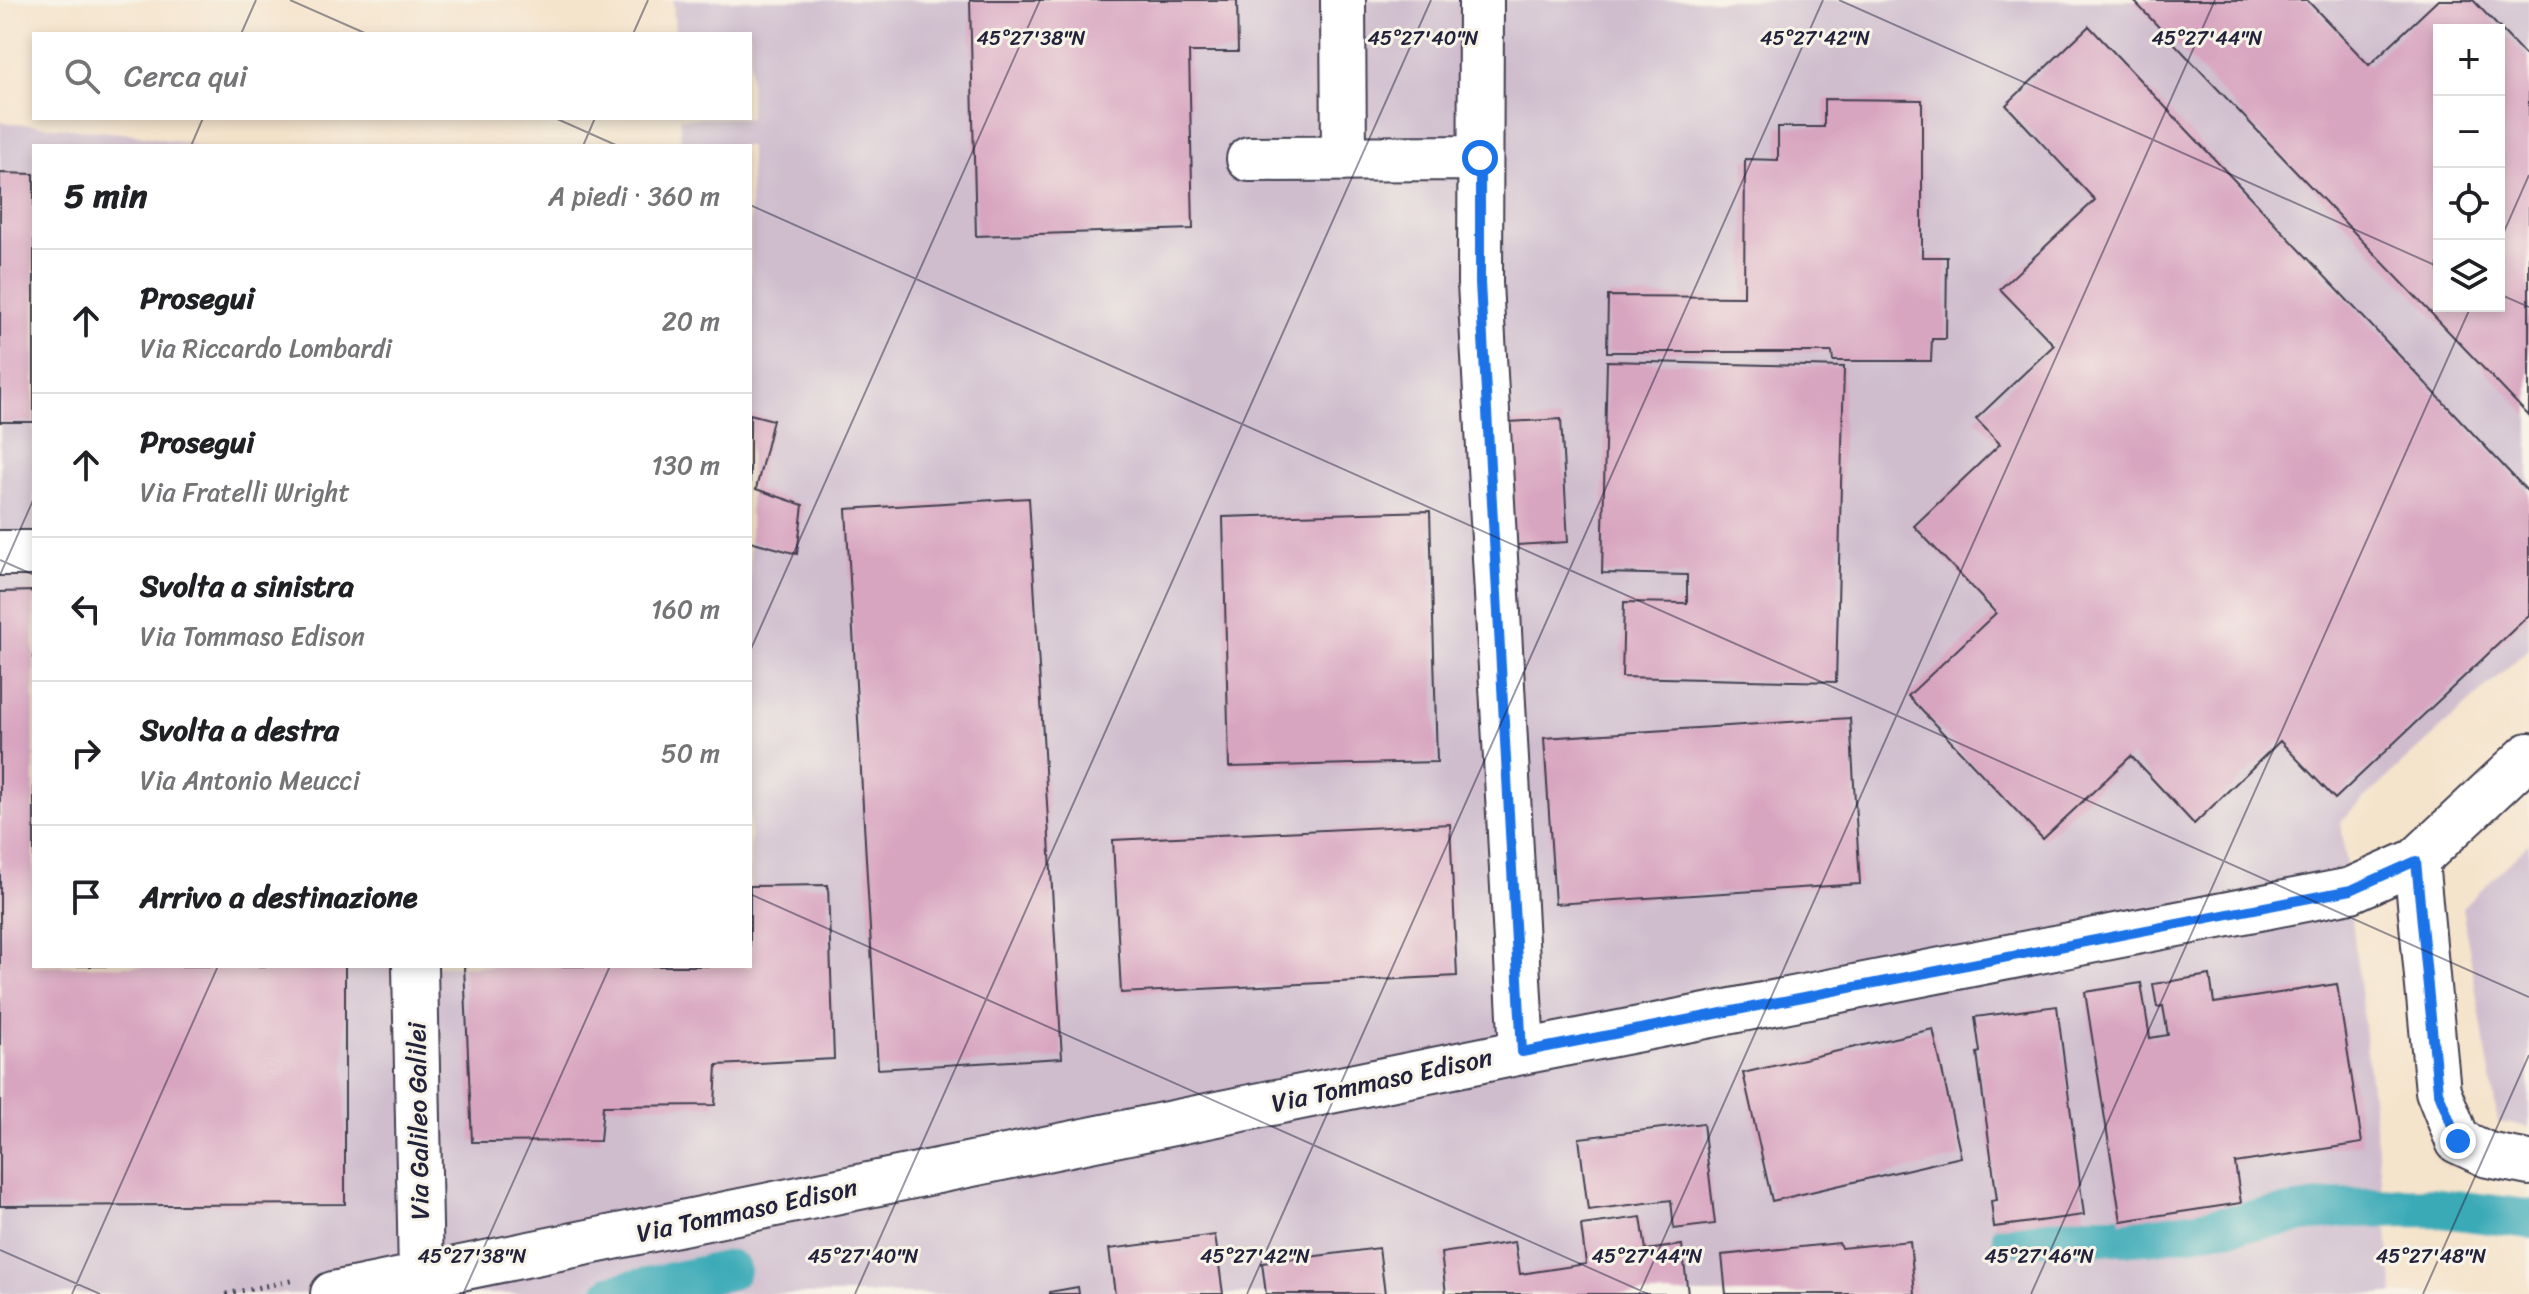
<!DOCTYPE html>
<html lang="it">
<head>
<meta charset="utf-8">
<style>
  body { margin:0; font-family:Sriracha,sans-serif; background:#f2f2f2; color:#202124 }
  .controls { position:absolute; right:24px; top:24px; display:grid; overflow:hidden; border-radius:0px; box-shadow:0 4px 12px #0003 }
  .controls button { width:72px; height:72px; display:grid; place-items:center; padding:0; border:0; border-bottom:2px solid #e0e0e0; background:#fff; color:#202124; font:40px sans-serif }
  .stop { position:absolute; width:24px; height:24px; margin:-18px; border:6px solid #1a73e8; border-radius:50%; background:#fff }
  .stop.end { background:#1a73e8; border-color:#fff; box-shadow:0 2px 8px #0008 }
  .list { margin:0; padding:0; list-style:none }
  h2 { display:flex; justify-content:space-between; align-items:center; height:104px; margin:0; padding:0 32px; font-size:34px }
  h2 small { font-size:26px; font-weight:400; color:#757577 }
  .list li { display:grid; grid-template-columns:52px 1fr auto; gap:24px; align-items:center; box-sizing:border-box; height:144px; padding:0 32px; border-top:2px solid #e0e0e0 }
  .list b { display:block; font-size:30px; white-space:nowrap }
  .list p { margin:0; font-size:26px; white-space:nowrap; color:#757577 }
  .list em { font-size:26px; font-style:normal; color:#757577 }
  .icon { flex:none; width:44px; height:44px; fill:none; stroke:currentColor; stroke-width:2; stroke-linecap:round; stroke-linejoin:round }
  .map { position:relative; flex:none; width:2529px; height:1294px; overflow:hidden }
  .search { position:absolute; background:#fff; box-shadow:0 4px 12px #0003; left:32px; top:32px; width:720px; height:88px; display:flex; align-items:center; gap:20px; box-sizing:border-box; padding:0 28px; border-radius:0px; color:#757577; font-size:30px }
  .panel { position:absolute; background:#fff; box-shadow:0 4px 12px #0003; left:32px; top:144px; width:720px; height:824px; border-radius:0px }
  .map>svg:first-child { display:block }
  .industrial { fill:#cfbdce; fill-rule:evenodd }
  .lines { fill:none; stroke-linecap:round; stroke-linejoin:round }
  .canal { stroke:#3aaab7; stroke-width:40 }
  .building { fill:#d8a5c0; fill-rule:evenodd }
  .minor-casing { stroke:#423f51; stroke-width:48 }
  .path { stroke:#423f51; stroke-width:5; stroke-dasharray:2 6; stroke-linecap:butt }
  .minor { stroke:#fff; stroke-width:44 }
  .route { stroke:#1a73e8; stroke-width:10 }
  .ticks { fill:none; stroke:#22223b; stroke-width:2; stroke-opacity:0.45 }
  .labels { text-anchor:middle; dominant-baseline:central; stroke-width:6; stroke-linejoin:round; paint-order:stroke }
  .street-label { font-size:26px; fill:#22223b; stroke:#f7f3e8 }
  .ticks-label { font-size:20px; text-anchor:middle; fill:#22223b; stroke:#f7f3e8; stroke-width:6; stroke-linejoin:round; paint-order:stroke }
</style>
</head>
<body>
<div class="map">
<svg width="2529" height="1294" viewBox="0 0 2529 1294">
  <rect width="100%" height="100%" fill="#f7f3e8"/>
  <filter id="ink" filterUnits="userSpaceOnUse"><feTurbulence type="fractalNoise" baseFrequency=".0125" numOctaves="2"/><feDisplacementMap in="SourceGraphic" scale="16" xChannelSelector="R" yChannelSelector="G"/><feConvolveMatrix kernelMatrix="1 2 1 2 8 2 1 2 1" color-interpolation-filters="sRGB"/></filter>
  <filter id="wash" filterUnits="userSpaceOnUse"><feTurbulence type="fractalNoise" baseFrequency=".006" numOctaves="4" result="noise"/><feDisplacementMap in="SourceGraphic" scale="32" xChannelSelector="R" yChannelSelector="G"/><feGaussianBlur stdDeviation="1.8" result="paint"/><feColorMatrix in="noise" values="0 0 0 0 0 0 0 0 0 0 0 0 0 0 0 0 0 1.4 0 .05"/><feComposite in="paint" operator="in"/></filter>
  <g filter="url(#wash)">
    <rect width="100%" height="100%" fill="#f5e4cc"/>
    <path class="industrial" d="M673,0H2529V648L2341,820L2394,1294H0V122L131,134L203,146H34V966H750V146H681L680,118H750V34H675ZM2439,30H2499V306H2439Z
      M2529,843V1127L2498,1122L2462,908Z"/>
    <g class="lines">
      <path class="canal" d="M2012,1235H2147L2340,1208L2432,1207L2529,1219
        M613,1294L730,1270"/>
    </g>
    <g id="blocks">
      <path class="building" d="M970,0H1237L1238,52H1189L1193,229L976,236Z
        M2133,0H2307L2369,65L2438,0H2473L2529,59V416ZM2439,30H2499V306H2439Z
        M2089,26L2529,493V615L2335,799L2280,741L2194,824L2131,756L2043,839L1908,696L1996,613L1914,526L2000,444L1976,419L2054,345L2000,289L2095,200L2006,105Z
        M1824,99L1922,100V257H1947L1946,339H1932L1931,361H1833L1832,352H1607L1608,296L1744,297L1745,159L1778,160V127H1824Z
        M0,173L34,174V422H0Z
        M1607,361L1844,367L1836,682L1622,677L1624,602L1687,603V575L1602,573Z
        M750,414L773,420L756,489L803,505L797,554L750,541Z
        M1561,419L1568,542L1498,546L1491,423Z
        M1029,498L1062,1058L878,1069L846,509Z
        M1430,511L1437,762L1229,767L1223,517Z
        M34,591V966H345V1204L0,1206V592Z
        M1850,718L1860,884L1555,904L1544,738Z
        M1450,824L1457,976L1121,993L1113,840Z
        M828,885L834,1059L717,1065L715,1105L603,1106L600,1141L472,1142L464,966H750V886Z
        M2210,975L2214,1003L2337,984L2362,1143L2235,1163L2241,1203L2121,1221L2085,992L2141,983L2150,1038L2168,1035L2163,1006L2157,1007L2153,984Z
        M2057,1006L2084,1215L1994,1227L1991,1201L1997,1200L1977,1053L1980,1052L1975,1017Z
        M1933,1029L1961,1157L1772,1201L1743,1073Z
        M1703,1123L1715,1224L1674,1229L1671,1200L1588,1210L1579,1138Z
        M1641,1217L1646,1250L1682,1245L1688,1294H1446L1441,1253L1515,1242L1520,1274L1586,1264L1581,1225Z
        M1215,1235L1223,1294H1115L1109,1249Z
        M1910,1241L1915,1294H1726L1722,1255L1839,1243L1841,1248Z
        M1379,1248L1385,1294H1266L1262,1263Z
        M1078,1287L1079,1294H1049V1292Z"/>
    </g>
  </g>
  <g filter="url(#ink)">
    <use href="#blocks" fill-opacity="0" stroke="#423f51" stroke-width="2"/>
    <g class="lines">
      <defs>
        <path id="minor" d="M1343,0L1344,159
          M1481,0L1480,283L1522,1052
          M1249,159L1480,158
          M0,553H34
          M2416,861L2438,1091L2458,1141L2488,1155L2529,1163
          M415,966L421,1276
          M333,1294L1522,1052L2351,890L2416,861L2529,755"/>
      </defs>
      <use href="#minor" class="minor-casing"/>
      <path class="path" d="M226,1294L295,1280"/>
      <use href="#minor" class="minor"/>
    </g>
  </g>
  <g class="lines" filter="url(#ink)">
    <path class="route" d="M1480,158V283L1522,1052L2351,890L2416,861L2438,1091L2458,1141"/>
  </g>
  <path class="ticks" d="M290,0L367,34M1839,0L2439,267M241,34L256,0M633,34L648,0M555,118L618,146M191,146L203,118M583,146L595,118M750,205L2529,997M2499,243L2529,175M2499,294L2529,307M0,560L34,575M0,575L34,498M750,651L1040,0M750,894L1648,1294M0,1250L100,1294M72,1294L218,966M463,1294L610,966M855,1294L1431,0M1247,1294L1823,0M1639,1294L2215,0M2031,1294L2471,306M2423,1294L2529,1055"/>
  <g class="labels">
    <g class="street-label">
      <text transform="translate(1382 1080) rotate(-12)">Via Tommaso Edison</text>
      <text transform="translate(418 1121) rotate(-91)">Via Galileo Galilei</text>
      <text transform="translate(747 1210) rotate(-12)">Via Tommaso Edison</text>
    </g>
  </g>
  <g class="ticks-label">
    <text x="1031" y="45">45°27'38"N</text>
    <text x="1423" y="45">45°27'40"N</text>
    <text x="1815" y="45">45°27'42"N</text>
    <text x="2207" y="45">45°27'44"N</text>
    <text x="472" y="1263">45°27'38"N</text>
    <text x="863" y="1263">45°27'40"N</text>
    <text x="1255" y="1263">45°27'42"N</text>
    <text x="1647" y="1263">45°27'44"N</text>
    <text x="2039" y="1263">45°27'46"N</text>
    <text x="2431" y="1263">45°27'48"N</text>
  </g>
</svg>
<div class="controls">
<button>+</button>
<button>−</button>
<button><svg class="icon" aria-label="locate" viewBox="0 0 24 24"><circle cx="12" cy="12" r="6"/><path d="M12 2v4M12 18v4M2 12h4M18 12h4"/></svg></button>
<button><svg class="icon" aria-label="layers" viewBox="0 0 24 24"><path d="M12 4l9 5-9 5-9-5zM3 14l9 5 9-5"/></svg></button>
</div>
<div class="stop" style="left:1480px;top:158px"></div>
<div class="stop end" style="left:2458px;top:1141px"></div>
<div class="search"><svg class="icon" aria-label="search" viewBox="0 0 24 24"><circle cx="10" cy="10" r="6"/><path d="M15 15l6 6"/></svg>Cerca qui</div>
<section class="panel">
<h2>5 min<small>A piedi · 360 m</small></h2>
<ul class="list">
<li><svg class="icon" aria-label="ahead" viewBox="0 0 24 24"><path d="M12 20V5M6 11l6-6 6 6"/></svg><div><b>Prosegui</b><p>Via Riccardo Lombardi</p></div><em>20 m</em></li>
<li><svg class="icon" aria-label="ahead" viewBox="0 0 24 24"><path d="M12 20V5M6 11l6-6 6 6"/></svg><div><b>Prosegui</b><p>Via Fratelli Wright</p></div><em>130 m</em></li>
<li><svg class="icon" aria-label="left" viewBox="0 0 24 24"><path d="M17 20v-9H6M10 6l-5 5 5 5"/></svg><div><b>Svolta a sinistra</b><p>Via Tommaso Edison</p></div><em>160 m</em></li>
<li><svg class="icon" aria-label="right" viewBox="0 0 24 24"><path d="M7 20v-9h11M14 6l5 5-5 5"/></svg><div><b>Svolta a destra</b><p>Via Antonio Meucci</p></div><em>50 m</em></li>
<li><svg class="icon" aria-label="arrive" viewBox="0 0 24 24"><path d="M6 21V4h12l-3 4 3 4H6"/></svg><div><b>Arrivo a destinazione</b></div></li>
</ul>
</section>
</div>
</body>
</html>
